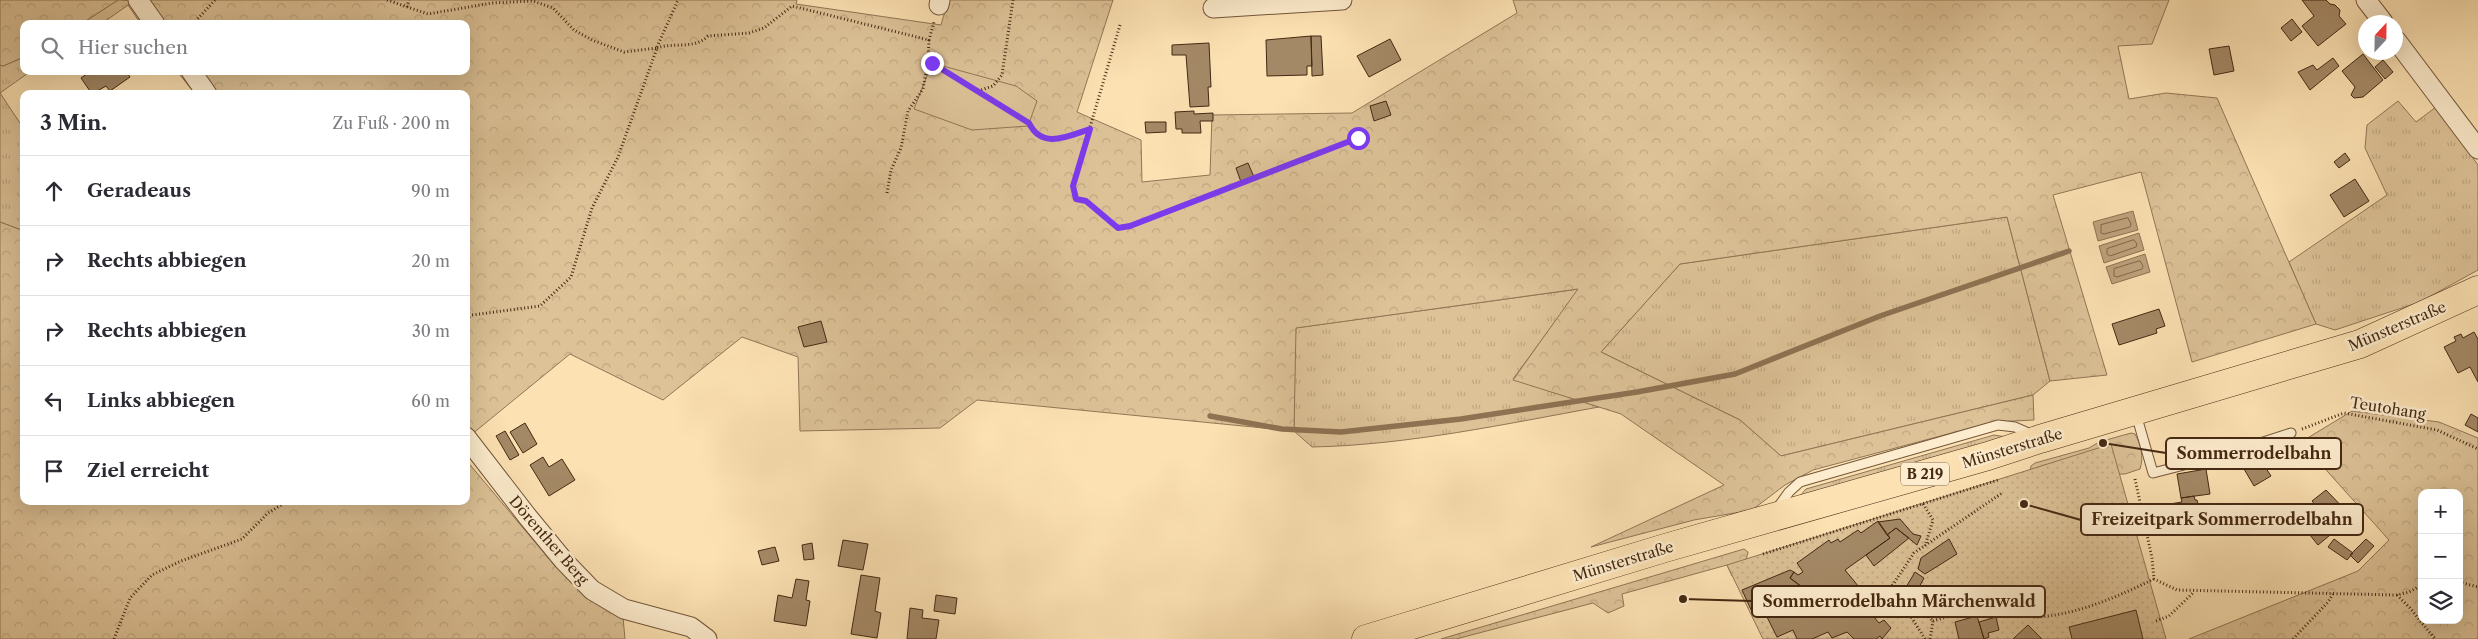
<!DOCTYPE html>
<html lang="de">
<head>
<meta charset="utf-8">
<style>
  body { margin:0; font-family:"Libre Caslon Text",serif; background:#f7f7f7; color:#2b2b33 }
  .controls { position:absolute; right:15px; bottom:15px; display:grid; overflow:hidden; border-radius:10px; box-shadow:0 5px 20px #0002 }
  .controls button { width:45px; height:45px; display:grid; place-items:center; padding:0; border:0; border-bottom:1px solid #e1e1e2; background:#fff; color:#2b2b33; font:25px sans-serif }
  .compass { position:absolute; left:2358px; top:15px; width:45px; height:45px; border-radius:50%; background:#fff; box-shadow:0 5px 20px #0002; rotate:22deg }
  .stop { position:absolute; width:15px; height:15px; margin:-11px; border:4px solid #7c3aed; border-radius:50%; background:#fff }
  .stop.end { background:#7c3aed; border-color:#fff; box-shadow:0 1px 5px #0008 }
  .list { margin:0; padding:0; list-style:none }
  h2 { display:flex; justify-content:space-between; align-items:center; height:65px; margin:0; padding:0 20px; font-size:21px }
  h2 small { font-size:16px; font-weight:400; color:#7c7c81 }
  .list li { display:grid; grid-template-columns:32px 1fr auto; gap:15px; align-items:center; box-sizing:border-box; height:70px; padding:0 20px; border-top:1px solid #e1e1e2 }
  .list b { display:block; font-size:19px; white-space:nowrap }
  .list em { font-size:16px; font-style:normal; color:#7c7c81 }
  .icon { flex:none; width:28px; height:28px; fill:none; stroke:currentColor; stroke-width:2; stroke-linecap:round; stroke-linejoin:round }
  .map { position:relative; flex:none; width:2478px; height:639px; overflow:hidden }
  .search { position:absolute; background:#fff; box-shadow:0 5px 20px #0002; left:20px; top:20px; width:450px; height:55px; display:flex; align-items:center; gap:12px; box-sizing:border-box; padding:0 18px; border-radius:10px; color:#7c7c81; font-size:19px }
  .panel { position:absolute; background:#fff; box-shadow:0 5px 20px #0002; left:20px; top:90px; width:450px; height:415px; border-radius:10px }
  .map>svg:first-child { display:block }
  .grass { fill:url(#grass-tufts); stroke:#917655 }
  .forest { fill:url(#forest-crowns); stroke:#917655; fill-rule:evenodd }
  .park { fill:url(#park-dots); stroke:#917655 }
  .pitch { fill:#ddc297; stroke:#917655 }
  .water { fill:#bea27c; stroke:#8e7252 }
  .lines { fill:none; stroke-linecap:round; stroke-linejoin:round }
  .shore { stroke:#826648; stroke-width:1 }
  .stream { stroke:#8e7252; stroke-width:5.5 }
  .building { fill:#a48966; stroke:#452913 }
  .lane-casing { stroke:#73573b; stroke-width:11 }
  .street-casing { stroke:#73573b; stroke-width:21 }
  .primary-casing { stroke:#452913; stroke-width:29 }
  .path { stroke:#452913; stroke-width:3; stroke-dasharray:1 2.5; stroke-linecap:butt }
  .lane { stroke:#fdeccd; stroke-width:9 }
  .street { stroke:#fdeccd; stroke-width:19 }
  .primary { stroke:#fce1b2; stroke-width:28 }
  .route { stroke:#7c3aed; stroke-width:6 }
  .labels { text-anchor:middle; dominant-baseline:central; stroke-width:5; stroke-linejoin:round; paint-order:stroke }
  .shield { fill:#fdeccd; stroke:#7c644b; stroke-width:1 }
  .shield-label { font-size:14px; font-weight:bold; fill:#452913 }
  .street-label { font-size:15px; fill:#452913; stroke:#fdeccd }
  .leader { fill:none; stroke:#452913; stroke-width:2 }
  .callout-dot { fill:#452913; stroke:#fdeccd; stroke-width:2 }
  .callout { fill:#fdeccd; stroke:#452913; stroke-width:2 }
  .callout-label { font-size:16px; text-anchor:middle; font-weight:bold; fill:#452913 }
</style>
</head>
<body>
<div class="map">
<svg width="2478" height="639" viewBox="0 0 2478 639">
  <defs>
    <pattern id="grass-tufts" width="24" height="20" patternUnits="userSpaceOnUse" patternTransform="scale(1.25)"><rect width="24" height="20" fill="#ddc297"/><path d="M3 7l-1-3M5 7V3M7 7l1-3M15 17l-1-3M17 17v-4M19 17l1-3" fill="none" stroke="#bfa781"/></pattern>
    <pattern id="forest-crowns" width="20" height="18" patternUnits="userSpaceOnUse" patternTransform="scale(1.25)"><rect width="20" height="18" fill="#ddc297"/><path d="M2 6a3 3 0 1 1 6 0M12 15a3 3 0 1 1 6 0" fill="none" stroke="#bfa781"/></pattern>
    <pattern id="park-dots" width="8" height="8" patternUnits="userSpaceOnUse" patternTransform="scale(1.25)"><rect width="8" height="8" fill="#ddc297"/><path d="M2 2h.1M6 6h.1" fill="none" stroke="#bfa781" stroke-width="1.8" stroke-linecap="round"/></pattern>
  </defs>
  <rect width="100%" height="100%" fill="#fce1b2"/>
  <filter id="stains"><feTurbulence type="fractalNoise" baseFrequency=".004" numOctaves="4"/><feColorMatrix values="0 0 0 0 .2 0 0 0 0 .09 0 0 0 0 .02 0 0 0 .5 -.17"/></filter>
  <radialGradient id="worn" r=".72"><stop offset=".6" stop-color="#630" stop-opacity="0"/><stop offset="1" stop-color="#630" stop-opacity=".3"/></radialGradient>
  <path class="grass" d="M118,0L134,1L101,24H81Z
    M24,57V71H31L0,93V65L3,66Z
    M0,93L24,129V231L0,222Z
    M2398,101L2416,122L2436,107L2478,165V270L2420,302L2335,330L2316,324L2289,262L2387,195L2365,148L2367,125Z
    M2007,217L2050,381L2033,395L1781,456L1740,420L1601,352L1680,264Z
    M1579,289L1513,379L1599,407C1505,424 1408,445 1312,447L1294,431L1295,328Z
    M1994,435L2006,437L1800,496L1806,489Z"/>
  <path class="forest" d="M0,0H118L81,24H24V57L3,66L0,65Z
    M134,0H797L796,4L941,25L948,0H1113L1077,112L1141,140L1142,182L1210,175L1212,115L1352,113L1517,13L1513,0H2169L2152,44L2118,46L2129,99L2166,93L2217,98L2316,324L2192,362L2141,172L2053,195L2107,375L2050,381L2007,217L1680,264L1601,352L1740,420L1781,456L2033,395L2034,420L1993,422L1813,470L1785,485L1752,510L1694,520L1591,547L1724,485L1621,414L1513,380L1578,289L1296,328L1294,431L977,400L940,428L800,431L798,357L742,337L663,400L570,354L466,439V94H195L177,71H466V24H141L128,5Z
    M0,222L24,231V501H466V460L555,566L590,600L623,617L625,639H0Z
    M2352,411L2439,422L2478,438V639H2189L2358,571L2389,540L2301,442ZM2422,493H2459V620H2422Z
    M2131,433L2135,434C2141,445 2144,457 2140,469L2125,474L2029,476L2031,466L2035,463L2089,448L2099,442Z
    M1744,549L1748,552C1746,563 1742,570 1732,576L1727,565L1622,594L1624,606L1608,613L1593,603L1456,639H1441Z"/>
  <path class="park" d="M2111,444L2166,639H1763L1727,565Z"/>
  <path class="pitch" d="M932,63L1016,86L1037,101L1028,126L972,130L914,109Z"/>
  <path class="water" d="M2133,211L2138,230L2098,241L2093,222Z
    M2139,233L2144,250L2104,263L2099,246Z
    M2145,254L2150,272L2112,284L2106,267Z"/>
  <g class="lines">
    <path class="shore" d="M2128,218L2131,224L2130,227L2104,234L2101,233V225Z
      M2134,240L2137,244L2136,247L2110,256L2107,254V249Z
      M2140,261L2143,266L2142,269L2117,277L2114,276V269Z"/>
    <path class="stream" d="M1210,416L1282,429L1341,432L1461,419L1637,392L1735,374L1880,316L2069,251"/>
  </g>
  <path class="building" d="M2302,0H2326L2330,4L2335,5L2340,10L2339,16L2346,24L2318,46L2302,26L2314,16Z
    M2292,19L2302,32L2291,41L2281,28Z
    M1311,36H1321L1323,75L1312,76Z
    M1311,36L1312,66H1307V75L1267,76L1266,40Z
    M1390,39L1401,60L1369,77L1357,56Z
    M1209,43L1211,87H1208L1209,106L1190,107L1186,55H1172V45Z
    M2229,46L2234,71L2214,75L2209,49Z
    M2363,54L2383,80L2363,97L2354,98L2351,95L2355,87L2342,71Z
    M2333,58L2339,66L2310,90L2298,72L2313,65L2317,70Z
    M2383,60L2393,72L2385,79L2375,67Z
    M91,71H126L130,77L110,91L106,86L92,94L81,78Z
    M1386,101L1391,115L1374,121L1370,106Z
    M1194,111V114L1213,113V121H1200L1201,133H1182V129H1176L1175,112Z
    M1145,122H1166V132L1146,133Z
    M2345,153L2350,160L2339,168L2334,162Z
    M1248,163L1254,177L1241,182L1236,168Z
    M2355,179L2369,201L2344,217L2330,195Z
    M2159,309L2165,326L2156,329L2157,333L2119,345L2112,324Z
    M821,321L827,342L804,347L798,327Z
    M2474,332L2478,339V382L2470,367L2458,373L2444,347L2456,341L2454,337L2461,334L2463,338Z
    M2471,414L2478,418V432L2465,425Z
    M525,423L537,444L523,453L510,432Z
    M505,431L519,455L510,460L496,436Z
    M543,457L549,467L562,459L575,480L549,496L530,465Z
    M2260,459L2271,476L2254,486L2244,469Z
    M2206,469L2210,494L2181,498L2177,474Z
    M2326,490L2352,517L2318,545L2305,529L2323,514L2312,501Z
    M2194,496L2195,500H2197L2201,517L2166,521L2164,505L2182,502L2181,498Z
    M1900,519L1913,534L1921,536L1917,545L1896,528L1887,535L1878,522Z
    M1878,521L1890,538L1845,570L1859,587L1853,592L1879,623L1884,620L1891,628L1882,639L1880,636L1876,639H1854L1847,632L1832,638L1828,632L1812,639H1797L1793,630L1777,637L1763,609L1806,590L1790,578L1794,572L1798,575L1803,572L1797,563L1829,540L1831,543L1838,539L1840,542L1858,530L1861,533Z
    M1896,528L1909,538L1874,566L1866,555L1890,538L1887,535Z
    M1949,539L1957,554L1925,574L1918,569L1921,558Z
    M2334,539L2353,553L2347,560L2328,547Z
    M2366,539L2374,546L2358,563L2350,555Z
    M843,540L868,544L863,570L838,566Z
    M812,543L814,559L804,560L802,545Z
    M775,547L779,561L762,565L758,551Z
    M1790,570L1794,572L1790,578L1806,590L1753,614L1742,590Z
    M1915,572L1924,578L1911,602L1902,594Z
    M861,575L880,578L875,611L881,613L877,638L851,634Z
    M796,579L809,581L806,600L810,601L806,626L774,621L778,595L792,598Z
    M936,595L957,598L955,614L934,611Z
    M910,608L923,610L922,618L939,620L936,639H907Z
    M2136,610L2143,639H2072L2069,627Z
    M1977,616L1984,639H1959L1955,622Z
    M1996,617L1999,630L1988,633L1989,637L1984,639L1979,622Z
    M2028,625L2042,639H2013Z"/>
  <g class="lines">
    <defs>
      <path id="lane" d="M2136,414L2153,473L2223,455L2291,433
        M1776,510L1789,492L1800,482L1998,425L2015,427L2033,435"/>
      <path id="street" d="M138,0L155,24
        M2366,0L2383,22
        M939,5L940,0
        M1213,8L1342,0
        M2396,40L2478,149
        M191,71L207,94
        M466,437L527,516L564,561L592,590L624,609L691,627L707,639"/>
      <path id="primary" d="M1366,639L1665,548L1988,456L2040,439L2360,344L2478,290"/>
    </defs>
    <use href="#lane" class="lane-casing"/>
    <use href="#street" class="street-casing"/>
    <use href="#primary" class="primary-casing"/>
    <path class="path" d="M387,0L428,14L492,3L533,1L553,8L574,30L592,40L624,52L657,48L618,157L592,208L571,277L540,306L472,315L466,319
      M407,7L409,0
      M193,24L215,0
      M1120,25L1073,185L1076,199L1085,201L1118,228L1130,226L1358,138
      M929,40L928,60L1029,123C1042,150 1068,136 1090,129
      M657,47L678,0
      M657,48C673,42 694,50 708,36L749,33L764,28L792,6L929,40L934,22
      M978,91L993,86L1002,75L1013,0
      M887,193L891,170L901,148L908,111L923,89L928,60
      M2302,429L2344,413L2437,430L2478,449
      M2135,479L2152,558L2154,579L2177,590L2397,595L2409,592L2422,585
      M1923,504L1933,520L1925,546
      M1763,554L1998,480
      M2459,582L2478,587
      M2397,595L2410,608L2435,639
      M1993,604L1996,593L1993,585
      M1903,606L1925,613L1933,621
      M1933,621C1947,617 1978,605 1992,605C2003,604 2021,618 2039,617C2079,614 2119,596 2154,579
      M2156,621L2169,616L2194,592
      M114,639L130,598L152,575L181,561L242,539L268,513L288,501
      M1925,639L1892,586L1914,553L2002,493
      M1930,639L1933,621
      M2293,639L2328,602L2333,594"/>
    <use href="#lane" class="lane"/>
    <use href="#street" class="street"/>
    <use href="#primary" class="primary"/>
  </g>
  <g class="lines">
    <path class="route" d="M932,63L1029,123C1042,150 1068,136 1090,129L1073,186L1076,199L1086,201L1118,228L1130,226L1358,138"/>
  </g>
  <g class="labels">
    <rect class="shield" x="1901" y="462.5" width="48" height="23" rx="4"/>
    <g class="shield-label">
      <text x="1925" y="474">B 219</text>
    </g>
    <g class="street-label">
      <text transform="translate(2397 326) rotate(-23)">Münsterstraße</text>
      <text transform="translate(2388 408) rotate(9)">Teutohang</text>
      <text transform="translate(2012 448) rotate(-17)">Münsterstraße</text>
      <text transform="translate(549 540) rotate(49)">Dörenther Berg</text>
      <text transform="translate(1623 561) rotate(-17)">Münsterstraße</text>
    </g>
  </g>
  <path class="leader" d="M2103 443L2166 453M2024 504L2081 520M1683 599L1752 601"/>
  <g class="callout-dot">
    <circle cx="2103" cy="443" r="5"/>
    <circle cx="2024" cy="504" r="5"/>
    <circle cx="1683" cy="599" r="5"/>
  </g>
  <g class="callout">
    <rect x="2166" y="438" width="175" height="31" rx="5"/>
    <rect x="2081" y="504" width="282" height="31" rx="5"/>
    <rect x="1752" y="586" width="293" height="31" rx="5"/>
  </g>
  <g class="callout-label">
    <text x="2254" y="459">Sommerrodelbahn</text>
    <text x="2222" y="525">Freizeitpark Sommerrodelbahn</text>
    <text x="1899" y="607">Sommerrodelbahn Märchenwald</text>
  </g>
  <rect width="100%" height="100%" filter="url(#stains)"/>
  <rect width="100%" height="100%" fill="url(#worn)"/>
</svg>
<div class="controls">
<button>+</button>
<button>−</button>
<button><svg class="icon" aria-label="layers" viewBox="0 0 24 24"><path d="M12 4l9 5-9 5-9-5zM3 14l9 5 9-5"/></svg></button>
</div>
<svg class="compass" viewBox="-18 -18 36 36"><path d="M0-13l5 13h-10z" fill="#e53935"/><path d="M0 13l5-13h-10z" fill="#7c7c81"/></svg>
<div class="stop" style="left:1358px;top:138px"></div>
<div class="stop end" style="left:932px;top:63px"></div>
<div class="search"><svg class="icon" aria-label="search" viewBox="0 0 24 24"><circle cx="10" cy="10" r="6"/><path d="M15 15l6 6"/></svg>Hier suchen</div>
<section class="panel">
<h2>3 Min.<small>Zu Fuß · 200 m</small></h2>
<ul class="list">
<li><svg class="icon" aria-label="ahead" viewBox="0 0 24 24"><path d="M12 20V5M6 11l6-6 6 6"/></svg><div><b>Geradeaus</b></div><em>90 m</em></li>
<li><svg class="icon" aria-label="right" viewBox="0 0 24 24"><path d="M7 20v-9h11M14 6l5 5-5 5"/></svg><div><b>Rechts abbiegen</b></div><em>20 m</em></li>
<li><svg class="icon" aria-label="right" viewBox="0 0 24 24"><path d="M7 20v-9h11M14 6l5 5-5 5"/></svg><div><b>Rechts abbiegen</b></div><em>30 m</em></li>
<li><svg class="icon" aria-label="left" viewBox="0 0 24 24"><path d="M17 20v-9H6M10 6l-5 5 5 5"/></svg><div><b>Links abbiegen</b></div><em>60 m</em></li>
<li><svg class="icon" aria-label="arrive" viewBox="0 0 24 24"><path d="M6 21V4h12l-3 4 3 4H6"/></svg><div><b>Ziel erreicht</b></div></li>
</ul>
</section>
</div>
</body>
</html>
